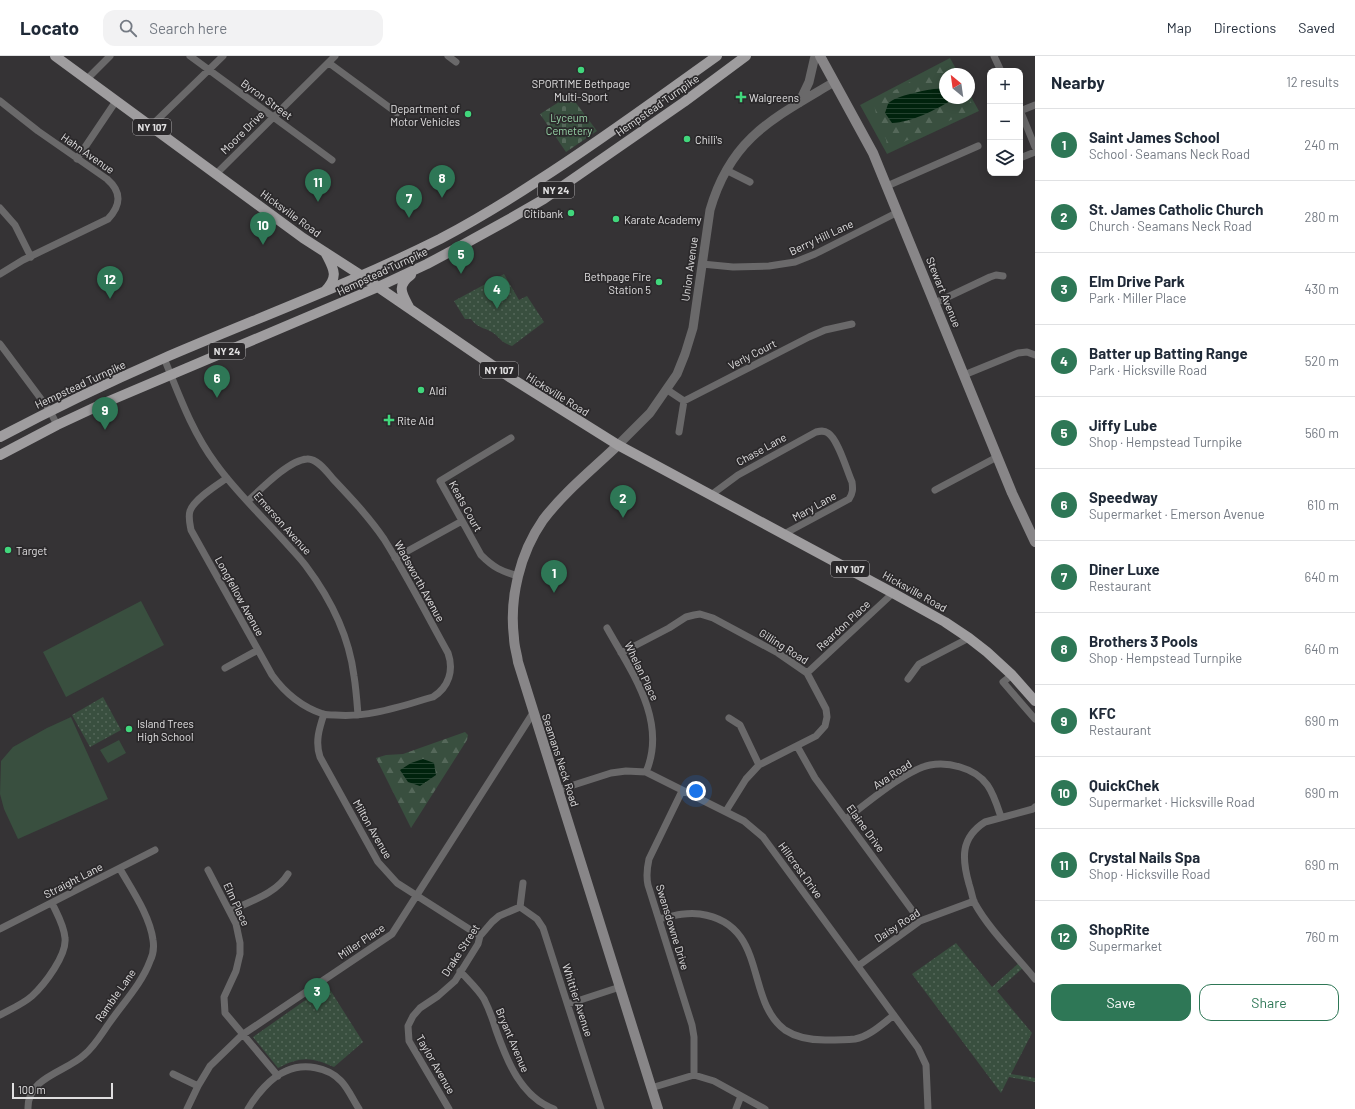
<!DOCTYPE html>
<html lang="en">
<head>
<meta charset="utf-8">
<style>
  body { margin:0; font-family:Barlow,sans-serif; background:#f2f2f3; color:#1f2937 }
  .controls { position:absolute; right:12px; top:12px; display:grid; overflow:hidden; border-radius:8px; box-shadow:0 2px 10px #0003 }
  .controls button { width:36px; height:36px; display:grid; place-items:center; padding:0; border:0; border-bottom:1px solid #e0e1e3; background:#fff; color:#1f2937; font:20px sans-serif }
  .compass { position:absolute; left:939px; top:12px; width:36px; height:36px; border-radius:50%; background:#fff; box-shadow:0 2px 10px #0003; rotate:331deg }
  .scale { position:absolute; left:12px; bottom:10px; width:101px; box-sizing:border-box; padding-left:4px; border:2px solid #e0dfe0; border-top:0; font-size:11px; line-height:14px; white-space:nowrap; color:#e0dfe0; -webkit-text-stroke:3px #2b292b; paint-order:stroke }
  .you { position:absolute; left:696px; top:735px; width:14px; height:14px; margin:-10px; border:3px solid #fff; border-radius:50%; background:#1a73e8; box-shadow:0 0 0 6px #1a73e833 }
  .badge { display:grid; place-items:center; width:26px; height:26px; border-radius:50%; background:#2e7756; color:#fff; font-size:13px; font-weight:700 }
  .pin { position:absolute; translate:-50% -33px; filter:drop-shadow(0 1px 2px #0008) }
  .pin::after { content:''; position:absolute; top:21px; width:14px; height:12px; background:inherit; clip-path:polygon(0 0,100% 0,50% 100%) }
  .list { margin:0; padding:0; list-style:none }
  h2 { display:flex; justify-content:space-between; align-items:center; height:52px; margin:0; padding:0 16px; font-size:17px }
  h2 small { font-size:13px; font-weight:400; color:#747a83 }
  .list li { display:grid; grid-template-columns:26px 1fr auto; gap:12px; align-items:center; box-sizing:border-box; height:72px; padding:0 16px; border-top:1px solid #e0e1e3 }
  .list b { display:block; font-size:15px; white-space:nowrap }
  .list p { margin:0; font-size:13px; white-space:nowrap; color:#747a83 }
  .list em { font-size:13px; font-style:normal; color:#747a83 }
  .actions { display:flex; gap:8px; padding:12px 16px }
  .actions a { flex:1; padding:9px 0; border:1px solid #2e7756; border-radius:12px; text-align:center; font-size:14px; color:#2e7756 }
  .actions .main { background:#2e7756; color:#fff }
  .icon { flex:none; width:22px; height:22px; fill:none; stroke:currentColor; stroke-width:2; stroke-linecap:round; stroke-linejoin:round }
  .map { position:relative; flex:none; width:1035px; height:1053px; overflow:hidden }
  header { display:flex; align-items:center; gap:24px; box-sizing:border-box; height:56px; padding:0 20px; background:#fff; border-bottom:1px solid #e0e1e3 }
  header strong { font-size:19px }
  nav { display:flex; gap:22px; margin-inline-start:auto; font-size:14px }
  .search { width:280px; height:36px; background:#f2f2f3; display:flex; align-items:center; gap:10px; box-sizing:border-box; padding:0 14px; border-radius:12px; color:#747a83; font-size:15px }
  main { display:flex }
  aside { flex:1; background:#fff }
  .map>svg:first-child { display:block }
  .grass { fill:#394f3f }
  .forest { fill:url(#forest-firs) }
  .cemetery { fill:url(#cemetery-stones) }
  .park { fill:url(#park-dots) }
  .water { fill:url(#water-rules) }
  .lines { fill:none; stroke-linecap:round; stroke-linejoin:round }
  .minor { stroke:#6a696a; stroke-width:7 }
  .tertiary { stroke:#6a696a; stroke-width:9 }
  .secondary { stroke:#888688; stroke-width:10 }
  .primary { stroke:#9f9d9f; stroke-width:10 }
  .poi-dot { fill:#41d77c; stroke:#2b292b; stroke-width:1.5 }
  .labels { text-anchor:middle; dominant-baseline:central; stroke-width:3.5; stroke-linejoin:round; paint-order:stroke }
  .shield { fill:#2b292b; stroke:#aaa8aa; stroke-width:1 }
  .shield-label { font-size:10px; font-weight:bold; fill:#e0dfe0 }
  .poi-label { font-size:11px; fill:#e0dfe0; stroke:#2b292b; text-anchor:start }
  .street-label { font-size:11px; fill:#e0dfe0; stroke:#2b292b }
  .park-label { font-size:11px; fill:#98d5a8; stroke:#2b292b }
</style>
</head>
<body>
<header>
<strong>Locato</strong>
<div class="search"><svg class="icon" aria-label="search" viewBox="0 0 24 24"><circle cx="10" cy="10" r="6"/><path d="M15 15l6 6"/></svg>Search here</div>
<nav><a>Map</a><a>Directions</a><a>Saved</a></nav>
</header>
<main>
<div class="map">
<svg width="1035" height="1053" viewBox="0 0 1035 1053">
  <defs>
    <pattern id="forest-firs" width="22" height="20" patternUnits="userSpaceOnUse"><rect width="22" height="20" fill="#394f3f"/><path d="M5 1l3.5 6h-7zM16 11l3.5 6h-7z" fill="#55685a"/></pattern>
    <pattern id="cemetery-stones" width="16" height="16" patternUnits="userSpaceOnUse"><rect width="16" height="16" fill="#394f3f"/><path d="M2 7V4a2 2 0 0 1 4 0v3zM10 15v-3a2 2 0 0 1 4 0v3z" fill="#55685a"/></pattern>
    <pattern id="park-dots" width="8" height="8" patternUnits="userSpaceOnUse"><rect width="8" height="8" fill="#394f3f"/><path d="M2 2h.1M6 6h.1" fill="none" stroke="#55685a" stroke-width="1.8" stroke-linecap="round"/></pattern>
    <pattern id="water-rules" width="6" height="5" patternUnits="userSpaceOnUse"><rect width="6" height="5" fill="#00230d"/><path d="M0 2.5h6" fill="none" stroke="#254230"/></pattern>
  </defs>
  <rect width="100%" height="100%" fill="#353335"/>
  <path class="grass" d="M950,2L959,18H945V42H969V37L979,55L887,98L860,49Z
    M141,545L164,589L66,641L43,596Z
    M71,661L108,743L18,783L4,753L0,738L1,705L13,691L47,672Z
    M119,684L126,697L108,707L100,694Z"/>
  <path class="forest" d="M944,8H948L953,13L956,18H945V42H969L973,50L970,55L893,91H887L886,83L876,70L877,63L874,48L882,41Z
    M465,676L468,679L467,684L411,772L376,702L386,699L403,698Z"/>
  <path class="cemetery" d="M570,39L597,75L566,96L540,58Z"/>
  <path class="park" d="M504,218L519,244L527,240L544,266L512,290C503,287 502,285 496,279C487,271 479,274 471,263H465L454,245Z
    M103,641L121,674L90,691L72,659Z
    M956,887L992,931L1020,906L1024,911L997,935L1032,977L1011,1018L1035,1022V1026L1009,1021L1001,1037L912,918Z
    M327,929L363,986L334,1011C311,1001 301,1000 278,1012L253,981Z"/>
  <path class="water" d="M939,32L945,34V42H951L952,44C935,54 912,66 892,67L885,57C886,54 887,51 888,48C895,39 928,34 939,32Z
    M423,703L434,707L436,719L420,730L408,726L400,714L411,707Z"/>
  <g class="lines">
    <path class="minor" d="M190,0L332,104
      M448,0L456,6
      M994,0L1001,15
      M329,7L397,57
      M87,23L110,0
      M0,45L38,75L107,123C122,136 121,149 108,163L23,204L0,218
      M1020,54L1035,91
      M1020,55L1035,49
      M151,70L223,0
      M1020,102L1035,96
      M77,103L116,45
      M726,114L750,126
      M216,118L335,0
      M887,130L978,90
      M0,152L15,169L31,201
      M702,208L733,211L769,210L795,206L815,198L898,156
      M935,247L990,221L996,219L1003,220
      M0,288L50,355L57,369
      M164,302C179,339 192,376 216,408C236,436 263,461 286,487C293,495 300,502 306,510C330,542 349,580 354,620C356,632 357,646 358,659
      M964,319L1018,297L1027,296L1035,299
      M666,333L684,345L809,281L825,274L852,268
      M679,376L684,345
      M511,382L440,425L481,499C494,512 501,515 518,520
      M227,422C217,429 194,443 190,455C188,461 190,468 191,474L272,619C285,637 302,651 323,658C326,659 331,659 335,659C369,662 401,650 433,641C449,631 454,614 448,597C427,559 407,520 384,483C369,461 351,442 333,423C327,416 317,402 307,403C289,404 261,433 248,445
      M935,434L997,401
      M711,439L738,419L816,376C820,375 824,374 828,377C838,383 847,415 852,426C853,433 853,437 849,443L784,478
      M395,502L462,465
      M607,572C631,615 668,665 646,716
      M621,597L669,572L686,561L694,559L700,558L713,562L778,597L807,617L826,653L827,661L825,670L816,680L759,709L746,723L726,755
      M225,612L258,594
      M807,617L893,537
      M1012,619L1003,626L1035,663
      M908,623L919,608L969,582
      M324,658C319,673 315,686 320,701L378,806L397,827L480,880
      M729,662L740,669L759,709
      M797,690L815,722L920,865
      M558,734L611,717L626,715L646,716L744,765L763,781L918,992L926,1009L928,1053
      M682,735L649,803C647,812 646,820 648,829L692,969L694,981V1019
      M1035,751L1033,753L985,766C960,782 962,803 969,828C971,834 972,840 974,846C990,875 1015,898 1035,923
      M846,763C866,748 907,713 930,709C941,707 950,708 960,711C988,719 993,737 1001,761
      M208,814L236,868L240,887V898L236,915L224,941L225,957L278,1020
      M520,851L537,863L543,872L601,1053
      M520,851L523,827
      M230,855C250,845 276,838 288,818
      M659,863C672,860 686,856 700,858C769,868 744,944 785,974C797,982 811,984 825,984C835,984 845,984 855,983C870,980 882,968 894,959
      M0,873L155,794
      M858,910L920,865L974,845
      M460,915C468,924 478,933 484,943C489,953 493,964 496,974C507,1005 521,1041 554,1053
      M568,948L620,931
      M0,959C11,953 23,948 32,940C45,928 67,899 65,882C64,869 57,858 52,847
      M173,1018L198,1030
      M651,1032L694,1019L714,1025L765,1053
      M28,1053C27,1021 66,1016 84,999C95,990 102,977 110,966C124,946 142,927 150,905C153,899 154,890 153,884C150,860 132,834 120,813
      M187,1053L198,1030L210,1010L242,979L392,878L533,657
      M248,1053C256,1039 271,1021 286,1015C304,1007 328,1011 341,1025C348,1032 353,1044 359,1053
      M449,1053L409,985L408,970L413,960L420,952L438,940L455,925L478,888L480,880L492,866L499,860L520,851
      M736,1053L741,1040"/>
    <path class="tertiary" d="M799,47L809,26L815,0
      M618,389L650,357L677,318L685,298L693,272L710,154C731,81 774,62 834,26"/>
    <path class="secondary" d="M820,0L873,97L1012,437L1035,486
      M618,389C593,413 564,436 543,464C520,497 509,542 514,582C514,590 517,598 518,606L658,1053"/>
    <path class="primary" d="M55,0L303,182L362,220L511,322L618,389L893,537L945,566L969,582L987,596L1012,619L1035,645
      M325,235C340,220 333,212 325,196
      M409,251C402,238 396,230 411,219
      M0,381C53,353 107,327 162,303C255,263 350,228 440,183C474,165 507,145 539,124C600,85 658,42 717,0
      M0,399L57,369L102,348L378,231L427,208L457,192L506,165L544,143L684,46L746,0"/>
  </g>
  <g class="poi-dot">
    <circle cx="581" cy="14" r="4"/>
    <path d="M739 35h4v4h4v4h-4v4h-4v-4h-4v-4h4z"/>
    <circle cx="468" cy="58" r="4"/>
    <circle cx="687" cy="83" r="4"/>
    <circle cx="571" cy="157" r="4"/>
    <circle cx="616" cy="163" r="4"/>
    <circle cx="659" cy="226" r="4"/>
    <circle cx="421" cy="334" r="4"/>
    <path d="M387 358h4v4h4v4h-4v4h-4v-4h-4v-4h4z"/>
    <circle cx="8" cy="494" r="4"/>
    <circle cx="129" cy="673" r="4"/>
  </g>
  <g class="labels">
    <g class="shield">
      <rect x="133" y="63" width="38" height="16" rx="3"/>
      <rect x="538" y="126" width="36" height="16" rx="3"/>
      <rect x="209" y="287" width="36" height="16" rx="3"/>
      <rect x="480" y="306" width="38" height="16" rx="3"/>
      <rect x="831" y="505" width="38" height="16" rx="3"/>
    </g>
    <g class="shield-label">
      <text x="152" y="71">NY 107</text>
      <text x="556" y="134">NY 24</text>
      <text x="227" y="295">NY 24</text>
      <text x="499" y="314">NY 107</text>
      <text x="850" y="513">NY 107</text>
    </g>
    <g class="poi-label">
      <text x="581" y="27" text-anchor="middle">SPORTIME Bethpage<tspan x="581" dy="13">Multi-Sport</tspan></text>
      <text x="749" y="41">Walgreens</text>
      <text x="460" y="52" text-anchor="end">Department of<tspan x="460" dy="13">Motor Vehicles</tspan></text>
      <text x="695" y="83">Chili's</text>
      <text x="563" y="157" text-anchor="end">Citibank</text>
      <text x="624" y="163">Karate Academy</text>
      <text x="651" y="220" text-anchor="end">Bethpage Fire<tspan x="651" dy="13">Station 5</tspan></text>
      <text x="429" y="334">Aldi</text>
      <text x="397" y="364">Rite Aid</text>
      <text x="16" y="494">Target</text>
      <text x="137" y="667">Island Trees<tspan x="137" dy="13">High School</tspan></text>
    </g>
    <g class="street-label">
      <text transform="translate(267 43) rotate(36)">Byron Street</text>
      <text transform="translate(657 49) rotate(-35)">Hempstead Turnpike</text>
      <text transform="translate(242 76) rotate(-45)">Moore Drive</text>
      <text transform="translate(88 97) rotate(35)">Hahn Avenue</text>
      <text transform="translate(291 157) rotate(36)">Hicksville Road</text>
      <text transform="translate(821 181) rotate(-25)">Berry Hill Lane</text>
      <text transform="translate(689 213) rotate(-82)">Union Avenue</text>
      <text transform="translate(382 215) rotate(-25)">Hempstead Turnpike</text>
      <text transform="translate(944 236) rotate(68)">Stewart Avenue</text>
      <text transform="translate(752 298) rotate(-27)">Verly Court</text>
      <text transform="translate(80 328) rotate(-25)">Hempstead Turnpike</text>
      <text transform="translate(558 338) rotate(32)">Hicksville Road</text>
      <text transform="translate(761 393) rotate(-29)">Chase Lane</text>
      <text transform="translate(466 450) rotate(61)">Keats Court</text>
      <text transform="translate(814 450) rotate(-29)">Mary Lane</text>
      <text transform="translate(283 467) rotate(48)">Emerson Avenue</text>
      <text transform="translate(420 525) rotate(61)">Wadsworth Avenue</text>
      <text transform="translate(915 535) rotate(29)">Hicksville Road</text>
      <text transform="translate(240 540) rotate(61)">Longfellow Avenue</text>
      <text transform="translate(843 569) rotate(-43)">Reardon Place</text>
      <text transform="translate(784 590) rotate(32)">Gilling Road</text>
      <text transform="translate(642 615) rotate(64)">Whelan Place</text>
      <text transform="translate(561 704) rotate(72)">Seamans Neck Road</text>
      <text transform="translate(892 718) rotate(-33)">Ava Road</text>
      <text transform="translate(866 772) rotate(54)">Elaine Drive</text>
      <text transform="translate(373 773) rotate(60)">Milton Avenue</text>
      <text transform="translate(801 814) rotate(54)">Hillcrest Drive</text>
      <text transform="translate(73 824) rotate(-27)">Straight Lane</text>
      <text transform="translate(237 848) rotate(65)">Elm Place</text>
      <text transform="translate(897 869) rotate(-33)">Daisy Road</text>
      <text transform="translate(673 871) rotate(73)">Swansdowne Drive</text>
      <text transform="translate(361 885) rotate(-34)">Miller Place</text>
      <text transform="translate(460 894) rotate(-57)">Drake Street</text>
      <text transform="translate(115 939) rotate(-55)">Ramble Lane</text>
      <text transform="translate(578 944) rotate(72)">Whittier Avenue</text>
      <text transform="translate(513 984) rotate(67)">Bryant Avenue</text>
      <text transform="translate(436 1008) rotate(60)">Taylor Avenue</text>
    </g>
    <g class="park-label">
      <text x="569" y="61">Lyceum<tspan x="569" dy="13">Cemetery</tspan></text>
    </g>
  </g>
</svg>
<div class="controls">
<button>+</button>
<button>−</button>
<button><svg class="icon" aria-label="layers" viewBox="0 0 24 24"><path d="M12 4l9 5-9 5-9-5zM3 14l9 5 9-5"/></svg></button>
</div>
<svg class="compass" viewBox="-18 -18 36 36"><path d="M0-13l5 13h-10z" fill="#e53935"/><path d="M0 13l5-13h-10z" fill="#747a83"/></svg>
<div class="scale">100 m</div>
<div class="you"></div>
<div class="pin badge" style="left:554px;top:537px">1</div>
<div class="pin badge" style="left:623px;top:462px">2</div>
<div class="pin badge" style="left:317px;top:955px">3</div>
<div class="pin badge" style="left:497px;top:253px">4</div>
<div class="pin badge" style="left:461px;top:218px">5</div>
<div class="pin badge" style="left:217px;top:342px">6</div>
<div class="pin badge" style="left:409px;top:162px">7</div>
<div class="pin badge" style="left:442px;top:142px">8</div>
<div class="pin badge" style="left:105px;top:374px">9</div>
<div class="pin badge" style="left:263px;top:189px">10</div>
<div class="pin badge" style="left:318px;top:146px">11</div>
<div class="pin badge" style="left:110px;top:243px">12</div>
</div>
<aside>
<h2>Nearby<small>12 results</small></h2>
<ul class="list">
<li><span class="badge">1</span><div><b>Saint James School</b><p>School · Seamans Neck Road</p></div><em>240 m</em></li>
<li><span class="badge">2</span><div><b>St. James Catholic Church</b><p>Church · Seamans Neck Road</p></div><em>280 m</em></li>
<li><span class="badge">3</span><div><b>Elm Drive Park</b><p>Park · Miller Place</p></div><em>430 m</em></li>
<li><span class="badge">4</span><div><b>Batter up Batting Range</b><p>Park · Hicksville Road</p></div><em>520 m</em></li>
<li><span class="badge">5</span><div><b>Jiffy Lube</b><p>Shop · Hempstead Turnpike</p></div><em>560 m</em></li>
<li><span class="badge">6</span><div><b>Speedway</b><p>Supermarket · Emerson Avenue</p></div><em>610 m</em></li>
<li><span class="badge">7</span><div><b>Diner Luxe</b><p>Restaurant</p></div><em>640 m</em></li>
<li><span class="badge">8</span><div><b>Brothers 3 Pools</b><p>Shop · Hempstead Turnpike</p></div><em>640 m</em></li>
<li><span class="badge">9</span><div><b>KFC</b><p>Restaurant</p></div><em>690 m</em></li>
<li><span class="badge">10</span><div><b>QuickChek</b><p>Supermarket · Hicksville Road</p></div><em>690 m</em></li>
<li><span class="badge">11</span><div><b>Crystal Nails Spa</b><p>Shop · Hicksville Road</p></div><em>690 m</em></li>
<li><span class="badge">12</span><div><b>ShopRite</b><p>Supermarket</p></div><em>760 m</em></li>
</ul>
<div class="actions"><a class="main">Save</a><a>Share</a></div>
</aside>
</main>
</body>
</html>
